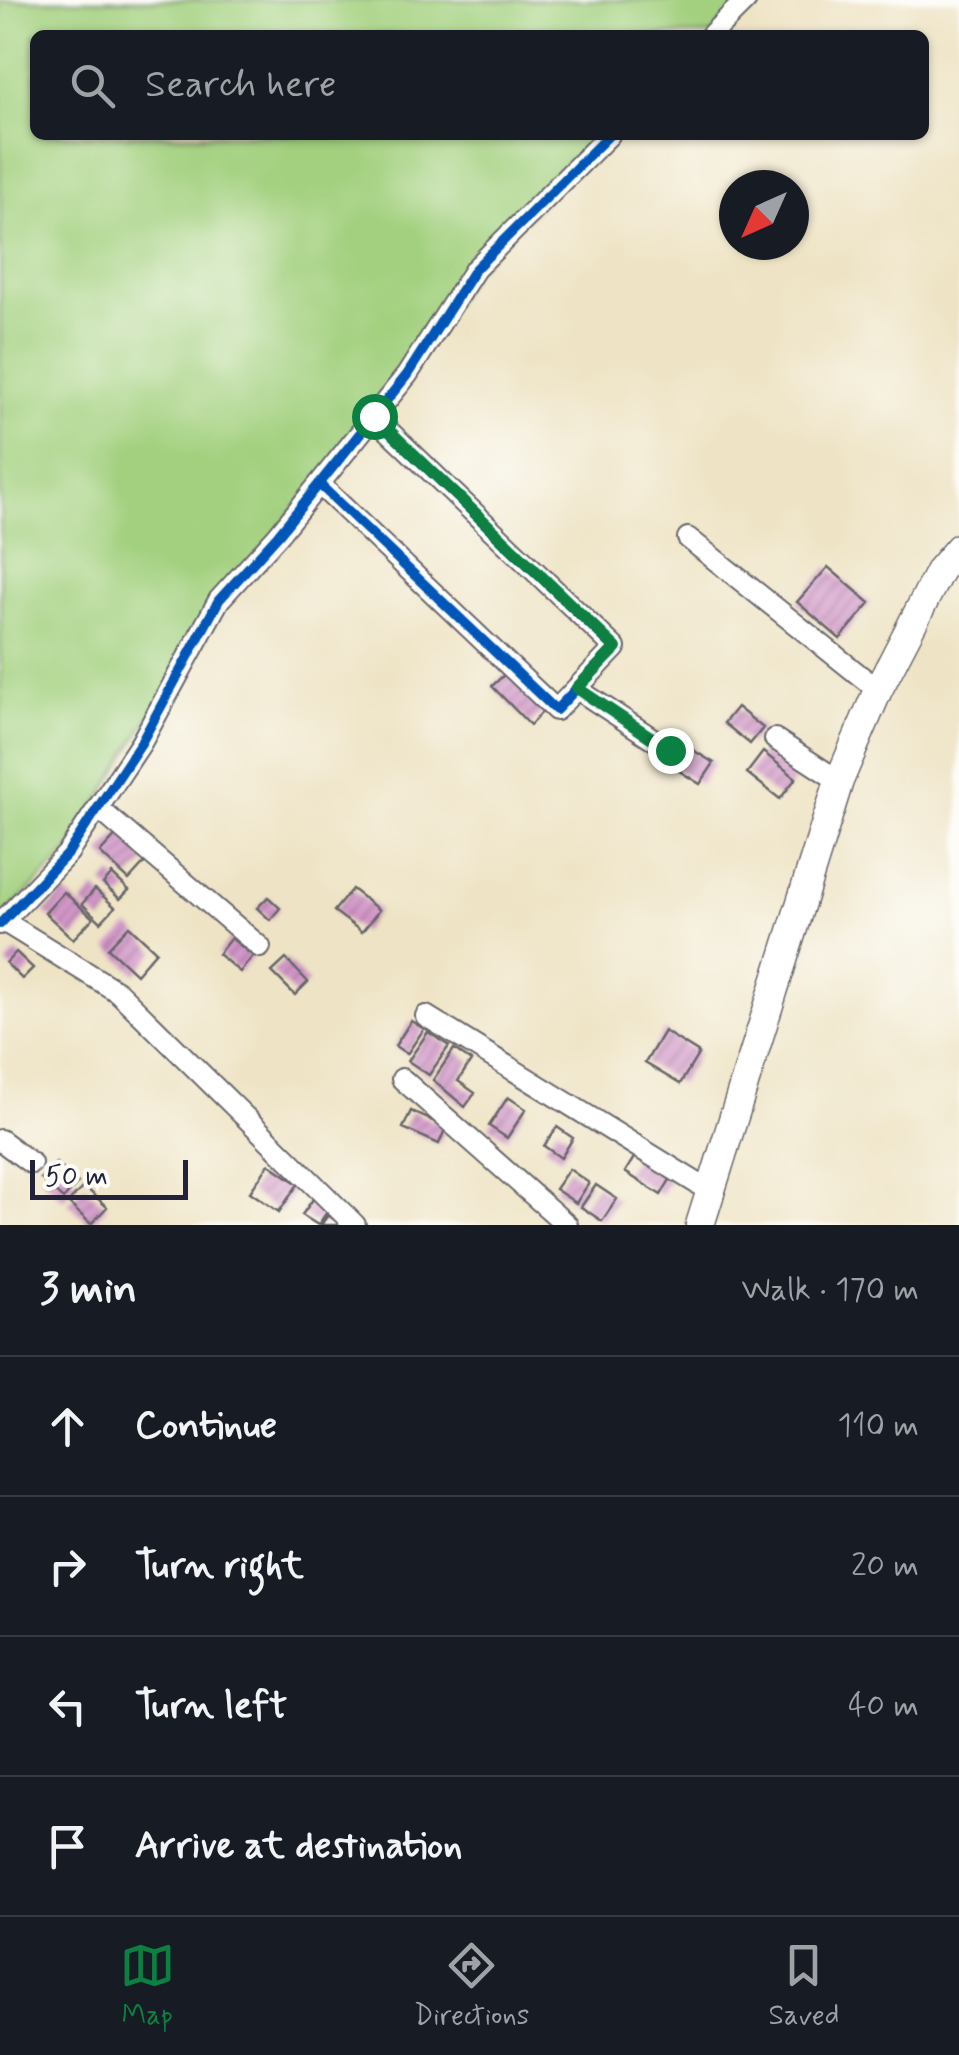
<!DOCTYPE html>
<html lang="en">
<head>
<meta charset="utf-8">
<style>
  body { margin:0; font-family:Mynerve,sans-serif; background:#242831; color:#f1f3f6 }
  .compass { position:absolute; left:719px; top:170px; width:90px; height:90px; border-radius:50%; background:#171b24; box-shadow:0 2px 8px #0004; rotate:225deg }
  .scale { position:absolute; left:30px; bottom:25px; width:158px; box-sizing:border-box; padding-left:10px; border:5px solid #22223b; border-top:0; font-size:28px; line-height:35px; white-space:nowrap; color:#22223b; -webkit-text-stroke:8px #fdfcf7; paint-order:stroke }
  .stop { position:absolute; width:30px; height:30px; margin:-22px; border:8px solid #0b8043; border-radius:50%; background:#fff }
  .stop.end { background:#0b8043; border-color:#fff; box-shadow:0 2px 10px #0008 }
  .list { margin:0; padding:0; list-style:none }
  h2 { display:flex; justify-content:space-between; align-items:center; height:130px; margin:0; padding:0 40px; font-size:42px }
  h2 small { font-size:32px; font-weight:400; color:#9ea1a6 }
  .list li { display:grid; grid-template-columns:65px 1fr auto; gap:30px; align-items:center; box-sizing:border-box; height:140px; padding:0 40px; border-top:2px solid #363941 }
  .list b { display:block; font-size:38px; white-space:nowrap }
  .list em { font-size:32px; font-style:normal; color:#9ea1a6 }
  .icon { flex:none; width:55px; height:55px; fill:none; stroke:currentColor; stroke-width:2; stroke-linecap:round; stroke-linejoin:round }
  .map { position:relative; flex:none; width:959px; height:1225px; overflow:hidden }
  .search { position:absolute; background:#171b24; box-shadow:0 2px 8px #0004; left:30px; right:30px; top:30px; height:110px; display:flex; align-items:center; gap:25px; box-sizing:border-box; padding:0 35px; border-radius:15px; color:#9ea1a6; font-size:38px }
  .sheet { height:690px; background:#171b24 }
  nav { display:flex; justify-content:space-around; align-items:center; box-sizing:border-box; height:140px; border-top:2px solid #363941; background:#171b24; font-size:28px; color:#9ea1a6 }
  nav a { display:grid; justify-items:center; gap:5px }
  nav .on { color:#0b8043 }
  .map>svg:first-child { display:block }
  .grass { fill:#a2d07e; stroke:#62795c; stroke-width:2.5 }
  .building { fill:url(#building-hatch) }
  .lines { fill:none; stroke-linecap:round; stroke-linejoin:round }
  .street-casing { stroke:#69666b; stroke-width:24 }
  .secondary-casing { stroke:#69666b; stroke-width:31 }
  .street { stroke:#fff; stroke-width:20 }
  .secondary { stroke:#fff; stroke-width:28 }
  .cycleway-casing { stroke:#fdfcf7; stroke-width:16 }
  .cycleway { stroke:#0057b8; stroke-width:10 }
  .route { stroke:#0b8043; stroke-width:12 }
</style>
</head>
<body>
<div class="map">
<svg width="959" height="1225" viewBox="0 0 959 1225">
  <defs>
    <pattern id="building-hatch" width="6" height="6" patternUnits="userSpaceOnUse" patternTransform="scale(2.5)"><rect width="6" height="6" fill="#d296c8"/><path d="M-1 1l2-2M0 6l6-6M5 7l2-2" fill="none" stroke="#aa7aa4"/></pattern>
  </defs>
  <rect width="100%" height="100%" fill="#fdfcf7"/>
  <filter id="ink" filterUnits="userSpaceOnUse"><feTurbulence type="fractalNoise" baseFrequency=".01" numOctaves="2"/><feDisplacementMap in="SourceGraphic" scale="20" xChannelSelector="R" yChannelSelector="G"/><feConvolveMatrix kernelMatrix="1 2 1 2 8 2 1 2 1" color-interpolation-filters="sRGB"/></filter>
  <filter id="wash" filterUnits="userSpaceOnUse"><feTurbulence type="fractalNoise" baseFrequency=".0048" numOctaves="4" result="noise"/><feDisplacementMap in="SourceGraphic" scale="40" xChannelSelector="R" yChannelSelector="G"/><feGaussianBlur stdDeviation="2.25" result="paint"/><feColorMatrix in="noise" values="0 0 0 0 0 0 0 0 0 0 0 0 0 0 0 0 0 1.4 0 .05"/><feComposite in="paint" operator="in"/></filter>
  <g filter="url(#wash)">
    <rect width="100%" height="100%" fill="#eee3c4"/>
    <path class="grass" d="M0,0H746L711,35H35V135H609L475,269L407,375L219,600L68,853L0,919Z"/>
    <g id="blocks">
      <path class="building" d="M828,567L870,603L840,639L797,602Z
        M508,671L545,709L530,725L492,686Z
        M737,707L763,728L750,744L724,723Z
        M683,744L714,763L700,784L670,765Z
        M763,752L796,778L780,799L747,773Z
        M120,831L149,858L129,880L100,853Z
        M112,874L129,890L120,899L103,884Z
        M95,889L115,907L101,922L82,904Z
        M352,889L379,910L362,932L334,911Z
        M64,892L93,918L73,939L45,913Z
        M268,897L280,908L270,920L257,908Z
        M129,926L156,951L136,974L108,948Z
        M231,938L253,956L240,972L218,954Z
        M16,952L33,968L22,979L6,963Z
        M286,959L308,982L295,995L272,972Z
        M411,1021L424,1029L407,1054L395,1046Z
        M664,1031L699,1053L680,1084L645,1063Z
        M428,1032L449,1046L429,1075L408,1061Z
        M454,1049L471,1061L458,1081L475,1093L465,1107L433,1080Z
        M508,1097L526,1109L507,1138L489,1126Z
        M411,1111L446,1127L439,1144L403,1128Z
        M557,1127L573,1138L561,1158L544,1146Z
        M635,1156L671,1178L661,1195L625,1172Z
        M56,1163L78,1183L63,1199L41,1179Z
        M269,1164L298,1184L279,1212L250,1192Z
        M569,1169L589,1183L576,1203L555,1189Z
        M596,1185L617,1199L602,1221L581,1207Z
        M84,1186L107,1207L91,1224L68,1203Z
        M313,1199L329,1209L318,1225L302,1215Z
        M328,1215L342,1225H321Z"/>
    </g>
  </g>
  <g filter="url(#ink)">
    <use href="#blocks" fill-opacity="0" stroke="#69666b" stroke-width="2.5"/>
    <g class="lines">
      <defs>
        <path id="street" d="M711,35L746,0
          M319,484L556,710L615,648L373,416
          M688,538L878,690
          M577,689L670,750
          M775,739L839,781
          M98,808L260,947
          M0,919L118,992L355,1225
          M0,924L68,853L141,743L219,600L278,535L407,375L475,269L609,135
          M426,1016L711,1192
          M402,1079L567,1225
          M0,1140L31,1163"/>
        <path id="secondary" d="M700,1225L839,781L878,690L940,570L959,548"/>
      </defs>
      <use href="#street" class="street-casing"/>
      <use href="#secondary" class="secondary-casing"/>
      <use href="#street" class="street"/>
      <use href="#secondary" class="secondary"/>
      <defs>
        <path id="cycleway" d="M319,484L556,710L615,648L373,416
          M0,924L68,853L141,743L219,600L278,535L407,375L475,269L609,135"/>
      </defs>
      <use href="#cycleway" class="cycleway-casing"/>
      <use href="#cycleway" class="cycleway"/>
    </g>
  </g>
  <g class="lines" filter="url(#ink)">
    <path class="route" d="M374,416L616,648L577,688L670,750"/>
  </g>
</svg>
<svg class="compass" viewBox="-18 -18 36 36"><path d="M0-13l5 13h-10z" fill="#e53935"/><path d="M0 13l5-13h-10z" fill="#9ea1a6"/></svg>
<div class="scale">50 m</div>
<div class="stop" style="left:374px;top:416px"></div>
<div class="stop end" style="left:670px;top:750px"></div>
<div class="search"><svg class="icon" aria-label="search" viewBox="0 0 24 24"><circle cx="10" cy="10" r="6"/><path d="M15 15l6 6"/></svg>Search here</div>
</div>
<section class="sheet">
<h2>3 min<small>Walk · 170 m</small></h2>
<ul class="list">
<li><svg class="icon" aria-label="ahead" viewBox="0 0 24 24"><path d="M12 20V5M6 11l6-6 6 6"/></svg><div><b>Continue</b></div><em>110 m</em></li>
<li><svg class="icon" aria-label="right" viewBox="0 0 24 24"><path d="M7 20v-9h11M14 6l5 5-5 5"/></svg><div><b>Turn right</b></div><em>20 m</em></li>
<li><svg class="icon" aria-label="left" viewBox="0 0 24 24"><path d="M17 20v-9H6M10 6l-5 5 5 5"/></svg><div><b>Turn left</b></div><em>40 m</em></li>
<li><svg class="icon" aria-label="arrive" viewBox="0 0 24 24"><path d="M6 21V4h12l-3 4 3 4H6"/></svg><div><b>Arrive at destination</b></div></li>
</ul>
</section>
<nav>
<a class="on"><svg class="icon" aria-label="map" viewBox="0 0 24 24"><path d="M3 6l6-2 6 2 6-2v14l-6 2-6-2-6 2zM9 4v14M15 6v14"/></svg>Map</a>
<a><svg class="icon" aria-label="directions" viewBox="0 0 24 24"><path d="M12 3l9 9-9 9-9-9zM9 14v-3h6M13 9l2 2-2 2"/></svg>Directions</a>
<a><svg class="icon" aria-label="saved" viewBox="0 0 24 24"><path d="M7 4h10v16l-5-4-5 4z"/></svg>Saved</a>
</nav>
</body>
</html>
